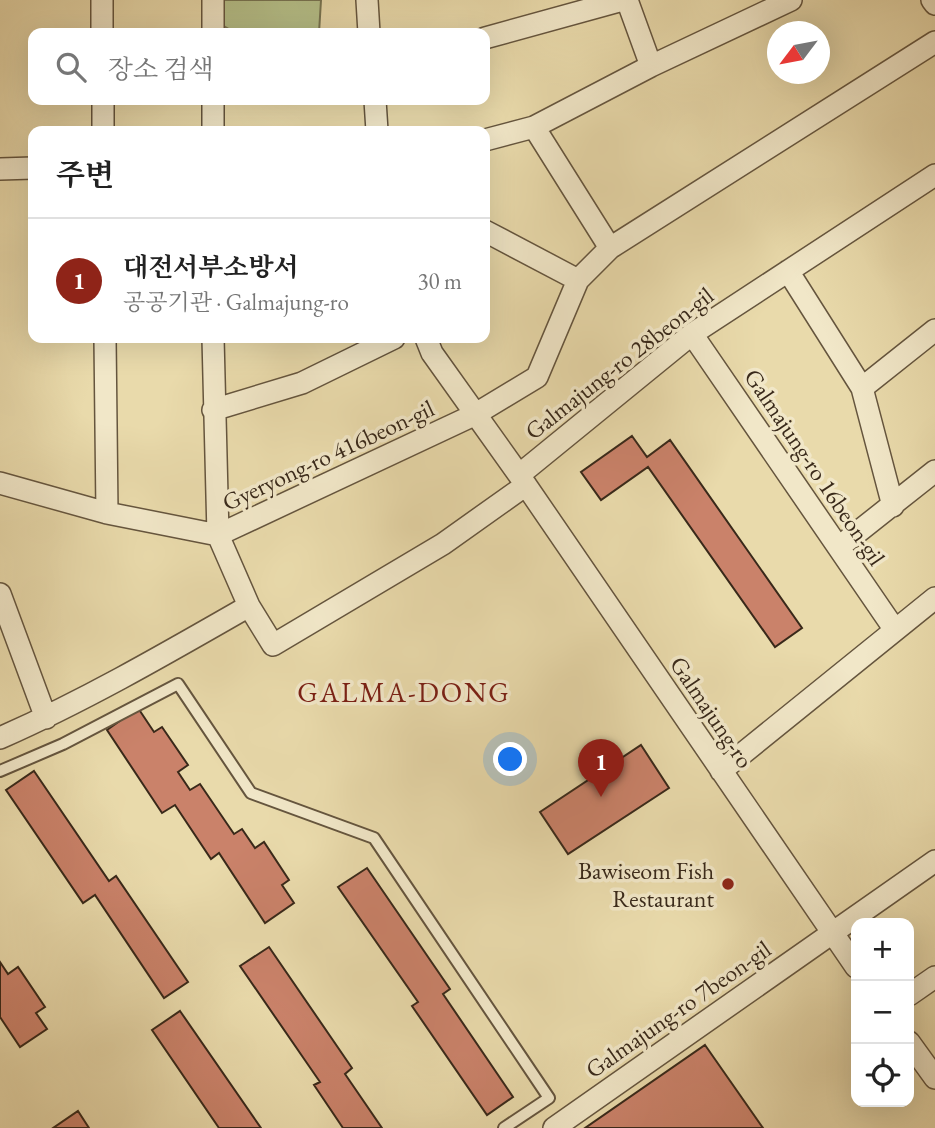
<!DOCTYPE html>
<html lang="ko">
<head>
<meta charset="utf-8">
<style>
  body { margin:0; font-family:"EB Garamond","Noto Serif KR",serif; background:#f6f6f6; color:#222 }
  .controls { position:absolute; right:21px; bottom:21px; display:grid; overflow:hidden; border-radius:14px; box-shadow:0 7px 28px #0002 }
  .controls button { width:63px; height:63px; display:grid; place-items:center; padding:0; border:0; border-bottom:2px solid #e0e0e0; background:#fff; color:#222; font:35px sans-serif }
  .compass { position:absolute; left:767px; top:21px; width:63px; height:63px; border-radius:50%; background:#fff; box-shadow:0 7px 28px #0002; rotate:238deg }
  .you { position:absolute; left:511px; top:760px; width:24px; height:24px; margin:-18px; border:5px solid #fff; border-radius:50%; background:#1a73e8; box-shadow:0 0 0 10px #1a73e833 }
  .badge { display:grid; place-items:center; width:46px; height:46px; border-radius:50%; background:#8f2418; color:#fff; font-size:23px; font-weight:700 }
  .pin { position:absolute; translate:-50% -58px; filter:drop-shadow(0 2px 4px #0008) }
  .pin::after { content:''; position:absolute; top:37px; width:24px; height:21px; background:inherit; clip-path:polygon(0 0,100% 0,50% 100%) }
  .list { margin:0; padding:0; list-style:none }
  h2 { display:flex; justify-content:space-between; align-items:center; height:91px; margin:0; padding:0 28px; font-size:30px }
  h2 small { font-size:23px; font-weight:400; color:#767676 }
  .list li { display:grid; grid-template-columns:46px 1fr auto; gap:21px; align-items:center; box-sizing:border-box; height:126px; padding:0 28px; border-top:2px solid #e0e0e0 }
  .list b { display:block; font-size:26px; white-space:nowrap }
  .list p { margin:0; font-size:23px; white-space:nowrap; color:#767676 }
  .list em { font-size:23px; font-style:normal; color:#767676 }
  .icon { flex:none; width:38px; height:38px; fill:none; stroke:currentColor; stroke-width:2; stroke-linecap:round; stroke-linejoin:round }
  .map { position:relative; flex:none; width:935px; height:1128px; overflow:hidden }
  .search { position:absolute; background:#fff; box-shadow:0 7px 28px #0002; left:28px; top:28px; width:462px; height:77px; display:flex; align-items:center; gap:18px; box-sizing:border-box; padding:0 24px; border-radius:14px; color:#767676; font-size:26px }
  .panel { position:absolute; background:#fff; box-shadow:0 7px 28px #0002; left:28px; top:126px; width:462px; height:217px; border-radius:14px }
  .map>svg:first-child { display:block }
  .green { fill:#b5c08a; stroke:#777452; stroke-width:2 }
  .building { fill:#ca826a; stroke:#39291a; stroke-width:2 }
  .lines { fill:none; stroke-linecap:round; stroke-linejoin:round }
  .service-casing { stroke:#65553e; stroke-width:14 }
  .minor-casing { stroke:#65553e; stroke-width:24 }
  .service { stroke:#f1e7c8; stroke-width:10 }
  .minor { stroke:#f1e7c8; stroke-width:21 }
  .poi-dot { fill:#8f2418; stroke:#f1e7c8; stroke-width:2.5 }
  .labels { text-anchor:middle; dominant-baseline:central; stroke-width:7; stroke-linejoin:round; paint-order:stroke }
  .street-label { font-size:24px; fill:#39291a; stroke:#f1e7c8 }
  .poi-label { font-size:24px; fill:#39291a; stroke:#f1e7c8; text-anchor:end }
  .quarter-label { font-size:28px; letter-spacing:2px; fill:#7a1f14; stroke:#f1e7c8 }
</style>
</head>
<body>
<div class="map">
<svg width="935" height="1128" viewBox="0 0 935 1128">
  <rect width="100%" height="100%" fill="#e9daab"/>
  <filter id="stains"><feTurbulence type="fractalNoise" baseFrequency=".00286" numOctaves="4"/><feColorMatrix values="0 0 0 0 .2 0 0 0 0 .09 0 0 0 0 .02 0 0 0 .5 -.17"/></filter>
  <radialGradient id="worn" r=".72"><stop offset=".6" stop-color="#630" stop-opacity="0"/><stop offset="1" stop-color="#630" stop-opacity=".3"/></radialGradient>
  <path class="green" d="M215,0H321L319,33H236L213,20Z"/>
  <path class="building" d="M632,436L647,457L670,440L802,628L775,647L648,467L601,500L581,472Z
    M138,708L154,732L162,727L188,765L178,772L190,790L200,784L234,834L242,829L255,848L264,842L289,880L282,885L294,903L265,923L219,853L211,859L175,805L162,813L107,730Z
    M641,745L669,788L568,854L540,812Z
    M34,771L109,881L116,876L188,982L164,998L95,895L83,903L6,790Z
    M367,868L450,989L443,994L513,1097L487,1115L412,1006L418,1002L338,887Z
    M269,947L352,1068L345,1074L382,1128H343L314,1085L320,1082L240,966Z
    M0,962L8,974L18,967L45,1007L36,1013L47,1029L20,1047L0,1017Z
    M180,1011L261,1128H219L152,1030Z
    M705,1045L763,1128H585Z
    M78,1111L89,1128H53Z"/>
  <g class="lines">
    <defs>
      <path id="service" d="M0,771L63,744L178,684L251,793L374,838L549,1098L504,1128"/>
      <path id="minor" d="M102,0V33
        M367,0L369,33
        M627,0L651,66
        M932,0L935,4
        M213,33V0
        M485,38L623,0
        M103,100V131
        M213,100V131
        M375,100L377,131
        M534,127L610,248
        M485,140L534,127L651,66L791,0
        M0,169L33,168
        M485,231L578,280
        M788,271L862,388L893,506
        M692,334L895,630
        M105,338L107,513
        M213,338L218,535L249,606L273,645L443,544L526,485
        M426,338L432,353L519,475L856,967
        M862,388L935,330
        M213,410L302,383L394,338
        M519,475L692,334L935,175
        M0,483L107,513L218,535L474,415L537,377L578,280L610,248L935,42
        M839,547L935,471
        M0,594L46,718
        M0,738C86,700 167,653 249,606
        M721,771L935,598
        M909,995L935,977
        M909,1042L935,1078
        M554,1128L935,861"/>
    </defs>
    <use href="#service" class="service-casing"/>
    <use href="#minor" class="minor-casing"/>
    <use href="#service" class="service"/>
    <use href="#minor" class="minor"/>
  </g>
  <circle class="poi-dot" cx="728" cy="884" r="7"/>
  <g class="labels">
    <g class="street-label">
      <text transform="translate(619 363) rotate(-38)">Galmajung-ro 28beon-gil</text>
      <text transform="translate(328 455) rotate(-25)">Gyeryong-ro 416beon-gil</text>
      <text transform="translate(815 467) rotate(56)">Galmajung-ro 16beon-gil</text>
      <text transform="translate(712 712) rotate(56)">Galmajung-ro</text>
      <text transform="translate(678 1009) rotate(-35)">Galmajung-ro 7beon-gil</text>
    </g>
    <g class="poi-label">
      <text x="714" y="870">Bawiseom Fish<tspan x="714" dy="28">Restaurant</tspan></text>
    </g>
    <g class="quarter-label">
      <text x="404" y="692">GALMA-DONG</text>
    </g>
  </g>
  <rect width="100%" height="100%" filter="url(#stains)"/>
  <rect width="100%" height="100%" fill="url(#worn)"/>
</svg>
<div class="controls">
<button>+</button>
<button>−</button>
<button><svg class="icon" aria-label="locate" viewBox="0 0 24 24"><circle cx="12" cy="12" r="6"/><path d="M12 2v4M12 18v4M2 12h4M18 12h4"/></svg></button>
</div>
<svg class="compass" viewBox="-18 -18 36 36"><path d="M0-13l5 13h-10z" fill="#e53935"/><path d="M0 13l5-13h-10z" fill="#767676"/></svg>
<div class="you"></div>
<div class="pin badge" style="left:601px;top:797px">1</div>
<div class="search"><svg class="icon" aria-label="search" viewBox="0 0 24 24"><circle cx="10" cy="10" r="6"/><path d="M15 15l6 6"/></svg>장소 검색</div>
<section class="panel">
<h2>주변<small></small></h2>
<ul class="list">
<li><span class="badge">1</span><div><b>대전서부소방서</b><p>공공기관 · Galmajung-ro</p></div><em>30 m</em></li>
</ul>
</section>
</div>
</body>
</html>
